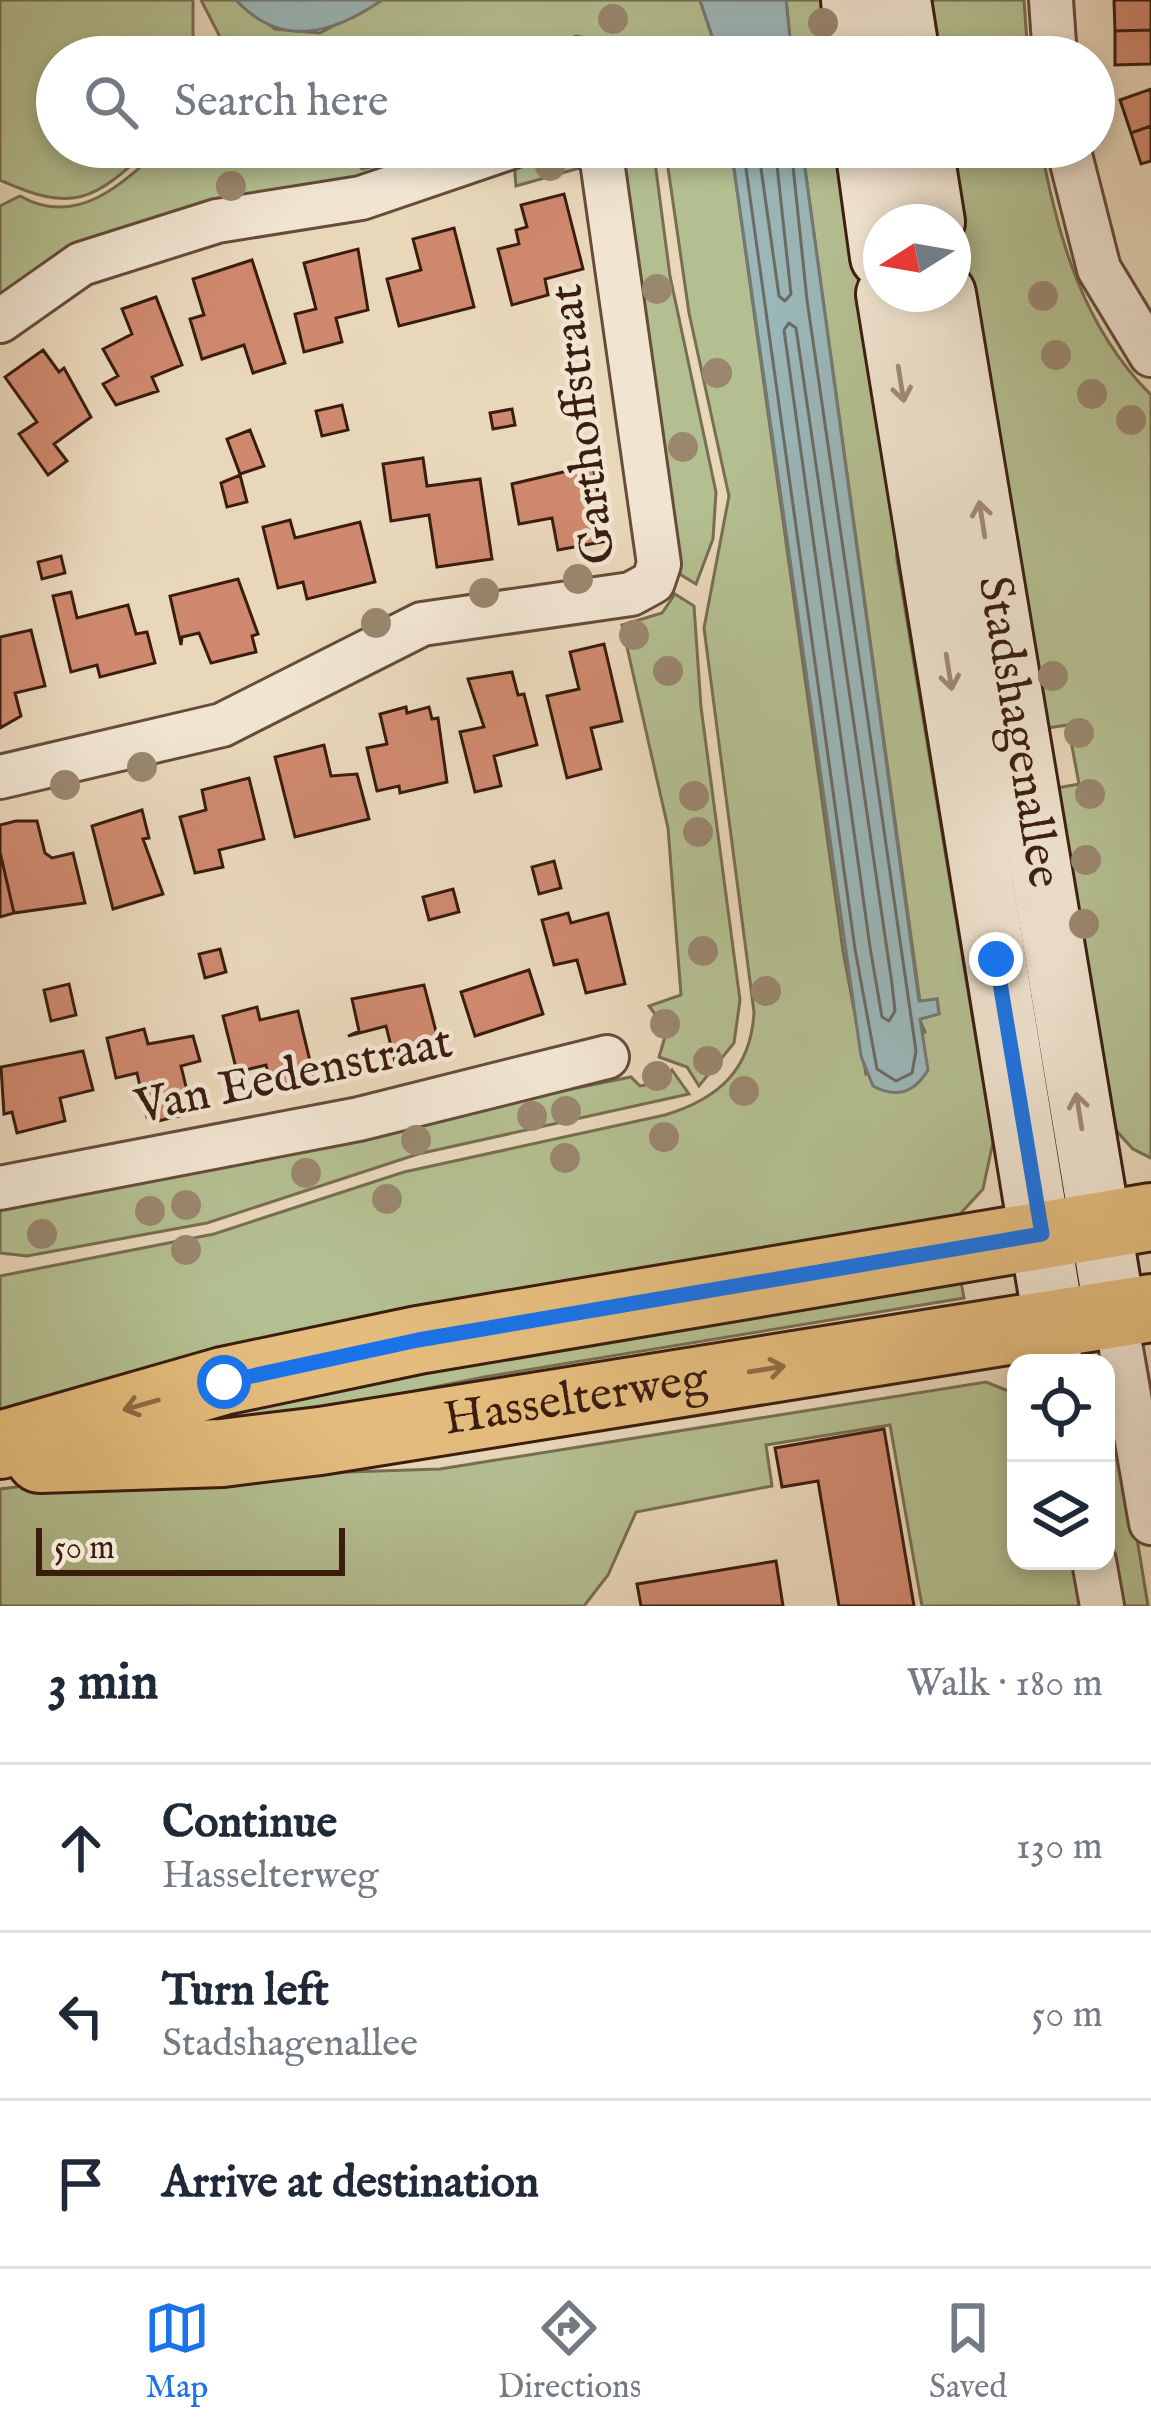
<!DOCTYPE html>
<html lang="en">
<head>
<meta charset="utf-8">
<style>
  body { margin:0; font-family:"IM FELL English",serif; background:#f2f2f3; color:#1f2937 }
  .controls { position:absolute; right:36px; bottom:36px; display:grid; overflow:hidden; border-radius:24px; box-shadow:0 6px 18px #0003 }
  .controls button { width:108px; height:108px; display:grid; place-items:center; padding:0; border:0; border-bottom:3px solid #e0e1e3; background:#fff; color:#1f2937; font:60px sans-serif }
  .compass { position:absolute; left:863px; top:204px; width:108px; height:108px; border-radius:50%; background:#fff; box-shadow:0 6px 18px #0003; rotate:259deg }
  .scale { position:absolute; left:36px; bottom:30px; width:309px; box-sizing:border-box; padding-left:12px; border:6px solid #3b1d10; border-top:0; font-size:33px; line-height:42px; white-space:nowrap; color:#3b1d10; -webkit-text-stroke:9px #f1e5d2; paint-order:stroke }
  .stop { position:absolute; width:36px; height:36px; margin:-27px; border:9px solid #1a73e8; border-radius:50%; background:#fff }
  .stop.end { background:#1a73e8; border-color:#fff; box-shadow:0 3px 12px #0008 }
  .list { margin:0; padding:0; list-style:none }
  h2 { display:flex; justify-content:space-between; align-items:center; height:156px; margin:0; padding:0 48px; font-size:51px }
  h2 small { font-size:39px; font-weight:400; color:#747a83 }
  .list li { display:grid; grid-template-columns:78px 1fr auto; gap:36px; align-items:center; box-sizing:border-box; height:168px; padding:0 48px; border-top:3px solid #e0e1e3 }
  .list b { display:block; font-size:45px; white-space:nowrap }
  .list p { margin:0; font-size:39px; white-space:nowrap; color:#747a83 }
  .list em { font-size:39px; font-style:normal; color:#747a83 }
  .icon { flex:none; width:66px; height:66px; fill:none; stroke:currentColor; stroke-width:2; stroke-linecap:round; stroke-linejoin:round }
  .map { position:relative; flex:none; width:1151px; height:1606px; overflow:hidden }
  .search { position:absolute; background:#fff; box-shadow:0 6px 18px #0003; left:36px; right:36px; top:36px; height:132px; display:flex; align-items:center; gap:30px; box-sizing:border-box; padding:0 42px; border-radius:66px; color:#747a83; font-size:45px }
  .sheet { height:660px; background:#fff }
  nav { display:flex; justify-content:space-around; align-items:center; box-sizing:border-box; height:168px; border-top:3px solid #e0e1e3; background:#fff; font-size:33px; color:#747a83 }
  nav a { display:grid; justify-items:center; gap:6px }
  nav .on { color:#1a73e8 }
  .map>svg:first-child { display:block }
  .green { fill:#b4bf91; stroke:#786e50; stroke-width:3 }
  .water { fill:#9bb7b9; stroke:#757975; stroke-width:3 }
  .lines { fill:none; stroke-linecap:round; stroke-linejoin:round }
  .shore { stroke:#6b6a64; stroke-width:3 }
  .building { fill:#cf896e; stroke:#3b1d10; stroke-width:3 }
  .minor-casing { stroke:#664c3a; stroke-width:48 }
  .secondary-casing { stroke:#3b1d10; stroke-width:66 }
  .primary-casing { stroke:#3b1d10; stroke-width:72 }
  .minor { stroke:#f1e5d2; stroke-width:42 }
  .secondary { stroke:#f1e5d2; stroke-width:60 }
  .primary { stroke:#e4bc7d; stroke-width:66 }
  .tree { fill:#9a876e }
  .oneway { stroke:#9f8b7b }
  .oneway2 { stroke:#906c46 }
  .route { stroke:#1a73e8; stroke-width:15 }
  .labels { text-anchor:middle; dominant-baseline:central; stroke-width:9; stroke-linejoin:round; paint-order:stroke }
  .street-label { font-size:48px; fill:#3b1d10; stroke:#f1e5d2 }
</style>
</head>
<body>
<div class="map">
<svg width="1151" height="1606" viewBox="0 0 1151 1606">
  <rect width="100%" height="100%" fill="#e9d7ba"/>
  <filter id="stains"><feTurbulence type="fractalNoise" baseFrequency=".00167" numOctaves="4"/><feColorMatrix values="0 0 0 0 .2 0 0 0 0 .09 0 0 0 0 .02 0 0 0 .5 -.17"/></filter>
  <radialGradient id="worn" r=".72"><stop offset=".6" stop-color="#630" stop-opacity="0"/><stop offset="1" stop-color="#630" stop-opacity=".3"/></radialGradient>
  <path class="green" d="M0,0H193V57H57V147H151C93,202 73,213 0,180Z
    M201,0H236L275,29L320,33L382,0H700L719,57H628L606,41L576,36L537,57H237L222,41Z
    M786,0H841L846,57H792Z
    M913,0H1024L1028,57H922Z
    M162,147H355L351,156L362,169L408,158L418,147H463L0,303V206L20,196C76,228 122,185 162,147Z
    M559,147H572L587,166L516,186L514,162Z
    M614,147H653L670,276L716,492L713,539L696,584L678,573Z
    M665,147H731L843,951L866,1074L925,1032L919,1018L939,1013L937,999L920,1002L802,147H855L886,369L897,560L993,1142L983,1189L949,1226L0,1412V1276L214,1234L404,1172L665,1115C718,1099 751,1070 754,1012L704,628L729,496L689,313Z
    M935,147H1041C1058,238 1083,327 1151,395V1158L1133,1149L1111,1125L1057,788L1079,784L1068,725L1047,728L1005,609L953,264V222Z
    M675,594L694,606L701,707L740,1000L734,1043L699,1086L687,1067L659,1057L667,1030L649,1006L681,995L668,828L622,625L662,613Z
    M672,1070L689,1094L418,1154L207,1223L27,1256L0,1253V1204L631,1077L640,1086L663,1082Z
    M960,1276L964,1298L484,1377L241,1426L232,1417L238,1411L595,1337Z
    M986,1382L1016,1394V1561H1084L1092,1606H922L890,1425L766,1445L772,1486L636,1512L608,1575L584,1606H0V1489L63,1481L440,1469Z
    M1115,1403L1148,1606H1115L1106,1551V1404Z"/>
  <path class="water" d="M236,0H382C333,34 281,49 236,0Z
    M700,0H786L792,57H719Z
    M731,147H802L919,1001L937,999L939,1014L920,1019L928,1070C915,1092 897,1099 873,1086L861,1056Z"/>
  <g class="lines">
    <path class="shore" d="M743,147L855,949L877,1069L896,1081L912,1073L916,1051L807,300L791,147
      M758,147L779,296L785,301L791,294L775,147
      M789,323L796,328L892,984L895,1011L889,1021L882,1017L870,947L784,330Z"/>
  </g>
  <path class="building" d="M1114,0H1151V30L1115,31Z
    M1151,30V64L1115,65V31Z
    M1151,89V126L1131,133L1120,100Z
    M1151,126V161L1141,164L1131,133Z
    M564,194L583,269L545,279L548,295L512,305L498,249L519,244L516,230L527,227L521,205Z
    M454,228L474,307L399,326L387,279L421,270L413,239Z
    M358,249L368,310L336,318L342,342L304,352L295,314L316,309L304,263Z
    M252,260L285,363L253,373L244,345L202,359L190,319L204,315L193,279Z
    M156,297L182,365L152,377L158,391L116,405L103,384L118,376L103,349L132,334L122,309Z
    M43,350L59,372L64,368L91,417L54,444L67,461L48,475L19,434L37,422L5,377Z
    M342,405L348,430L322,436L316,411Z
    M512,409L515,425L493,429L490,413Z
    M250,430L264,466L240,474L227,439Z
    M423,458L427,486L480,479L492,559L437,567L429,515L391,521L383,464Z
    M593,465L607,541L558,550L552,518L519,524L512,484Z
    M240,475L247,502L227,507L221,483Z
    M290,520L295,538L360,522L375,582L307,599L303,582L278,588L263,527Z
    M61,556L65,573L42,579L38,562Z
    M238,579L258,634L252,636L256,652L211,663L199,633L182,637L181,645L170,596Z
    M71,592L77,618L128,605L136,634L147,632L155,663L100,677L97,665L71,672L53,596Z
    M31,630L45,686L15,693L21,716L0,728V637Z
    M604,644L622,721L591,728L601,769L567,778L547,696L579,689L570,652Z
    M512,672L518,695L524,694L537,745L494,756L501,786L475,792L460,732L484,727L468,679Z
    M406,707L407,713L429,707L432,719L438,718L447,782L400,793L399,786L377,791L367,748L387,744L380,714Z
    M324,745L331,776L357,774L369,819L295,837L275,757Z
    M249,778L264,839L219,850L223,867L195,873L180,817L206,810L202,790Z
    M142,810L149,838L143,839L163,894L113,909L92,826Z
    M16,821H37L45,853L52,858L73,853L85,903L14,913L0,852V825Z
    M0,852L14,913L0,917Z
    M554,861L561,888L539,894L532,867Z
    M453,889L459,912L429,920L423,897Z
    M568,913L571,923L608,913L625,984L586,993L577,960L554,965L542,920Z
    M220,949L226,972L205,978L199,954Z
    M529,970L543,1014L475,1036L461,992Z
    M69,984L76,1015L51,1021L44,990Z
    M424,985L441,1051L395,1062L386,1026L348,1036L359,1031L352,999Z
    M257,1007L260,1020L298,1011L315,1082L273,1092L266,1065L237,1072L223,1016Z
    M144,1029L148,1044L193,1036L200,1061L181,1066L191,1107L182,1109L184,1115L158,1121L156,1115L147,1117L137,1073L116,1078L107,1038Z
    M83,1051L93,1090L60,1098L65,1121L17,1133L12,1112L4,1114L1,1067Z
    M884,1429L914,1606H839L818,1481L782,1487L775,1448Z
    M776,1561L783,1606H641L637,1584Z"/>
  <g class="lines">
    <defs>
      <path id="minor" d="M1051,0L1055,57
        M1068,147L1099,269L1151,355
        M0,321L81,264L217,221L361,198L511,147
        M0,777L222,725L422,624L631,594L653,582L659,564L602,161L592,147
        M0,1188L359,1119L607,1057
        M1115,1314L1151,1523
        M1054,1321L1061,1363
        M1094,1561L1102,1606"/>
      <g id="secondary">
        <path d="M852,0L857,57"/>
        <path d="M900,0L909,57"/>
        <path d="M866,147L881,257"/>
        <path d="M922,147L934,222"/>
        <path d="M887,294L1054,1321"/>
        <path id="s1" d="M945,294L1115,1314"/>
      </g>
      <g id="primary">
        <path d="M0,1445L223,1381L418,1340L1151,1217"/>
        <path id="s2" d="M40,1459L222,1453L320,1441L1151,1308"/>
      </g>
    </defs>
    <use href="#minor" class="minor-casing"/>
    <use href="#secondary" class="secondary-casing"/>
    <use href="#primary" class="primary-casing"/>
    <use href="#minor" class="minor"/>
    <use href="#secondary" class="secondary"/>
    <use href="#primary" class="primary"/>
  </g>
  <g class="tree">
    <circle cx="613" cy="19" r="15"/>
    <circle cx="823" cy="23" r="15"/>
    <circle cx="550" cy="166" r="15"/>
    <circle cx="231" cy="186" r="15"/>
    <circle cx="657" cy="289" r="15"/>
    <circle cx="1043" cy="296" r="15"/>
    <circle cx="1056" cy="355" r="15"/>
    <circle cx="717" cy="373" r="15"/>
    <circle cx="1092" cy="394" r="15"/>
    <circle cx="1131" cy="420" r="15"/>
    <circle cx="683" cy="447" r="15"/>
    <circle cx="578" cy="579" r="15"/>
    <circle cx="484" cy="593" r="15"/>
    <circle cx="376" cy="623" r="15"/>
    <circle cx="634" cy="635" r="15"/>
    <circle cx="668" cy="671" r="15"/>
    <circle cx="1053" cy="676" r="15"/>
    <circle cx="1079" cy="733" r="15"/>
    <circle cx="142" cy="767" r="15"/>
    <circle cx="65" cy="785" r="15"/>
    <circle cx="1090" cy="794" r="15"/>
    <circle cx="694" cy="796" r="15"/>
    <circle cx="698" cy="832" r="15"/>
    <circle cx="1086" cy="860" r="15"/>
    <circle cx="1084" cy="924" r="15"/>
    <circle cx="703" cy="951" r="15"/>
    <circle cx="766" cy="991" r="15"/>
    <circle cx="665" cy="1024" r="15"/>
    <circle cx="708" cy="1061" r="15"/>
    <circle cx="657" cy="1076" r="15"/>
    <circle cx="744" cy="1091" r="15"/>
    <circle cx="566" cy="1111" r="15"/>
    <circle cx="532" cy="1116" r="15"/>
    <circle cx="664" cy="1137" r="15"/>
    <circle cx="416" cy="1140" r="15"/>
    <circle cx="565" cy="1158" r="15"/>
    <circle cx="306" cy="1173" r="15"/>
    <circle cx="387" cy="1199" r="15"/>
    <circle cx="186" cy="1205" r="15"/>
    <circle cx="150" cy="1211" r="15"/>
    <circle cx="42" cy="1234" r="15"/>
    <circle cx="186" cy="1250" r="15"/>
  </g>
  <defs><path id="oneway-shaft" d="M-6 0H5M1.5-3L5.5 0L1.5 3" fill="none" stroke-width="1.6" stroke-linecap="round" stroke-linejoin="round" transform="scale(3)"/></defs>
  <g class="oneway">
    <use href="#oneway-shaft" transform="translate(901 384) rotate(81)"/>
    <use href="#oneway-shaft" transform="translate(982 519) rotate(-99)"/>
    <use href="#oneway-shaft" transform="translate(949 672) rotate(81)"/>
    <use href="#oneway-shaft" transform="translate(1079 1111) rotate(-99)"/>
  </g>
  <g class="oneway2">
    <use href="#oneway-shaft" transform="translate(767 1369) rotate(-9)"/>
    <use href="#oneway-shaft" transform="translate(141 1405) rotate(164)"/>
  </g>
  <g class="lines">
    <path class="route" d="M224,1382L418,1340L1042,1234L996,959"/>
  </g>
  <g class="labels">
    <g class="street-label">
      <text transform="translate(584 424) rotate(-97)">Garthoffstraat</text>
      <text stroke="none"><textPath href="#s1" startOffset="444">Stadshagenallee</textPath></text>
      <text transform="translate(294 1076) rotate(-12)">Van Eedenstraat</text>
      <text stroke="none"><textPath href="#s2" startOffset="540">Hasselterweg</textPath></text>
    </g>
  </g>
  <rect width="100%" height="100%" filter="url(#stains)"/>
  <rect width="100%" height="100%" fill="url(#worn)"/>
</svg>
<div class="controls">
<button><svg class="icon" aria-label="locate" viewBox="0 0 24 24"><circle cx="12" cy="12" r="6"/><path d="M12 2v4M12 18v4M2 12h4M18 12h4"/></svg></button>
<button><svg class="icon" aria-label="layers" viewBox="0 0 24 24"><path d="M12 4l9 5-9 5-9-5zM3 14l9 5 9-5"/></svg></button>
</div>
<svg class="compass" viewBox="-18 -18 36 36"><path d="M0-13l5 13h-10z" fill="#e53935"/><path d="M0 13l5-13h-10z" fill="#747a83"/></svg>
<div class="scale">50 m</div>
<div class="stop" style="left:224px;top:1382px"></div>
<div class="stop end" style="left:996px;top:959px"></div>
<div class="search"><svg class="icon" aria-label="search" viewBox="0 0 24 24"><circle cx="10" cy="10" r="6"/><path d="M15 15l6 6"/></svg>Search here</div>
</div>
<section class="sheet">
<h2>3 min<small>Walk · 180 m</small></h2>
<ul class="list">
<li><svg class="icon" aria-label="ahead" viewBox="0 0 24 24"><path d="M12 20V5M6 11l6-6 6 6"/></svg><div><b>Continue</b><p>Hasselterweg</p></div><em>130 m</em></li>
<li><svg class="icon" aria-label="left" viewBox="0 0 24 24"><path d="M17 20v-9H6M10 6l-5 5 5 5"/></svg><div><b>Turn left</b><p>Stadshagenallee</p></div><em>50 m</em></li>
<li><svg class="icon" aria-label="arrive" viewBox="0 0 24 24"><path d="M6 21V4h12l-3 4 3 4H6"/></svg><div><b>Arrive at destination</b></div></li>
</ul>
</section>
<nav>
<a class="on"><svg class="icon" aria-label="map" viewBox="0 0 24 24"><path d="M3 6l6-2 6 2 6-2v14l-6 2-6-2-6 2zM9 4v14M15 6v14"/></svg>Map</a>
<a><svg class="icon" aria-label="directions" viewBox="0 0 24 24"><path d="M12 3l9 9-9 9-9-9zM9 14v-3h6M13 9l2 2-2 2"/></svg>Directions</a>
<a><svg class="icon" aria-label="saved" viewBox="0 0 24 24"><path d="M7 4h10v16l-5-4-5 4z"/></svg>Saved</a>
</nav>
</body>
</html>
